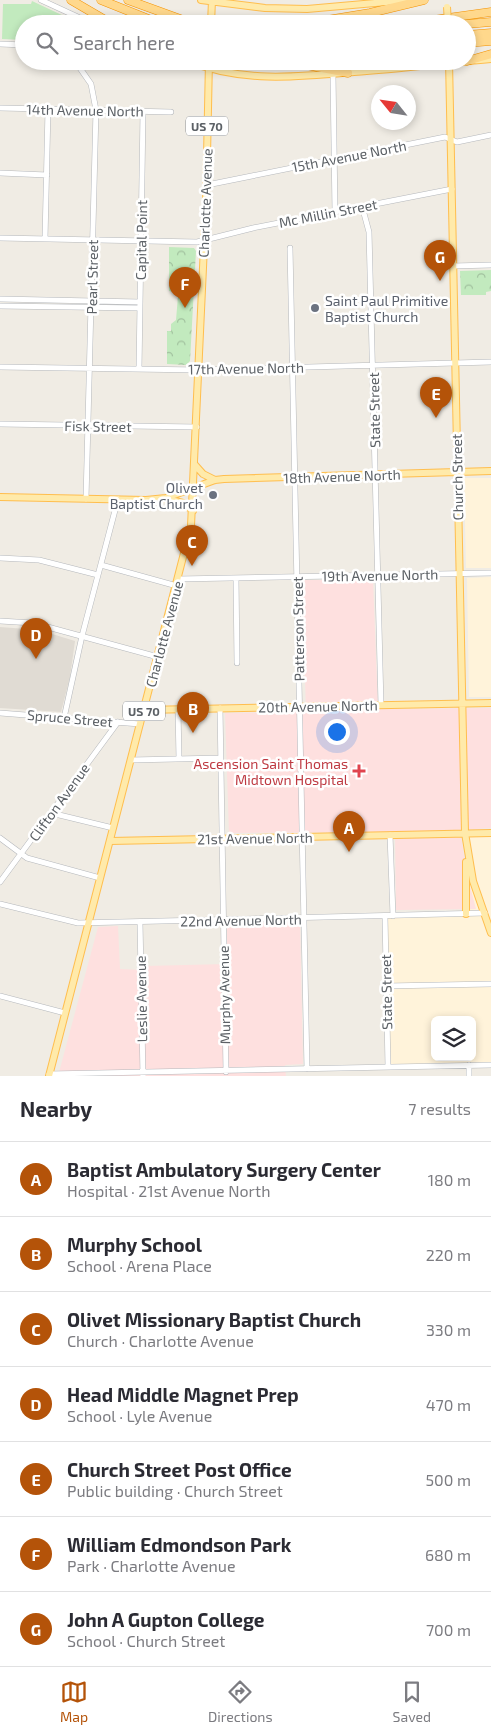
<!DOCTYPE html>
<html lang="en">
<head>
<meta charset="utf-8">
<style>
  body { margin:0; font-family:"Exo 2",sans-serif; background:#f7f7f7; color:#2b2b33 }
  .controls { position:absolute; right:15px; bottom:15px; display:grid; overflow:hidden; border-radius:8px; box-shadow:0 2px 8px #0003 }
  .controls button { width:45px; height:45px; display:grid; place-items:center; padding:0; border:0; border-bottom:1px solid #e1e1e2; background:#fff; color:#2b2b33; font:25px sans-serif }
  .compass { position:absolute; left:371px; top:85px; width:45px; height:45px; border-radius:50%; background:#fff; box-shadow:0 2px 8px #0003; rotate:300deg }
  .you { position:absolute; left:336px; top:731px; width:18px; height:18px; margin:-12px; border:4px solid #fff; border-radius:50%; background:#1a73e8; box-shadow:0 0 0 8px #1a73e833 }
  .badge { display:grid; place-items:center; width:32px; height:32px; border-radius:50%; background:#b45309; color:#fff; font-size:16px; font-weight:700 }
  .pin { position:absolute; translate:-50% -41px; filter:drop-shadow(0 1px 2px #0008) }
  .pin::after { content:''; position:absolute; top:26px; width:18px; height:15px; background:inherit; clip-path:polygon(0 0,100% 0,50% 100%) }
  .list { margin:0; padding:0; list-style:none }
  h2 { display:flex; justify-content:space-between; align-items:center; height:65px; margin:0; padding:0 20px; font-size:21px }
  h2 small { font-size:16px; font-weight:400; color:#7c7c81 }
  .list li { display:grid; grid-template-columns:32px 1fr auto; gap:15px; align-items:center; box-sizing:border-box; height:75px; padding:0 20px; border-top:1px solid #e1e1e2 }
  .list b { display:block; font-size:19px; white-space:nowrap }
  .list p { margin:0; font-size:16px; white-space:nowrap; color:#7c7c81 }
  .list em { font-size:16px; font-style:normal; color:#7c7c81 }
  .icon { flex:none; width:28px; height:28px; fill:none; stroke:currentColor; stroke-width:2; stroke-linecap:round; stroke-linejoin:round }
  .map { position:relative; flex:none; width:491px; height:1076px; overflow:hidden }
  .search { position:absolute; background:#fff; box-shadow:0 2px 8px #0003; left:15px; right:15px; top:15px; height:55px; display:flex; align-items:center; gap:12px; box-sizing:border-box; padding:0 18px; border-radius:28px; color:#7c7c81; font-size:19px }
  .sheet { height:590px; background:#fff }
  nav { display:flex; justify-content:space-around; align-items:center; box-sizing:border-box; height:70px; border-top:1px solid #e1e1e2; background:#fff; font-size:14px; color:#7c7c81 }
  nav a { display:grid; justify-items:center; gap:2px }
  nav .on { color:#b45309 }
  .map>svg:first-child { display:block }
  .commercial { fill:#fff3da; fill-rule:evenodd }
  .education { fill:#e0dbd3 }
  .medical { fill:#fee0df }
  .green { fill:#c2eabe }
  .park { fill:url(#park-crowns) }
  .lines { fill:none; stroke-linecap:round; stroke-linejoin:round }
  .minor-casing { stroke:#b5b8bc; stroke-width:6 }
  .major-casing { stroke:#ffbe4e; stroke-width:8 }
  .highway-casing { stroke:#f49200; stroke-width:9 }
  .minor { stroke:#fff; stroke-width:5 }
  .major { stroke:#ffeaaa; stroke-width:6 }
  .highway { stroke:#ffd88c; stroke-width:8 }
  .major-bridge-casing { stroke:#ffbe4e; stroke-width:8; stroke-linecap:butt }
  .highway-bridge-casing { stroke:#f49200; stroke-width:9; stroke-linecap:butt }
  .major-bridge { stroke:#ffeaaa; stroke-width:6 }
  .highway-bridge { stroke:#ffd88c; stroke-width:8 }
  .worship-dot { fill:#6b7280; stroke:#fff; stroke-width:2 }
  .health-dot { fill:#e0444e; stroke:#fff; stroke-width:2 }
  .labels { text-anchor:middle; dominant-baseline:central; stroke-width:5; stroke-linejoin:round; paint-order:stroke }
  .shield { fill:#fff; stroke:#8d9094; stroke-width:1 }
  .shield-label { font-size:12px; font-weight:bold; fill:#5c6166 }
  .street-label { font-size:14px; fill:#5c6166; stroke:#fff }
  .worship-label { font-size:14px; fill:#5b616d; stroke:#fff; text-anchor:start }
  .health-label { font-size:14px; fill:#be3a42; stroke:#fff; text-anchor:end }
</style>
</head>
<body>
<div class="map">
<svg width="491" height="1076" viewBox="0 0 491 1076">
  <defs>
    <pattern id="park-crowns" width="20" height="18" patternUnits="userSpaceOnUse" patternTransform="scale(1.25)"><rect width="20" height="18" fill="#c2eabe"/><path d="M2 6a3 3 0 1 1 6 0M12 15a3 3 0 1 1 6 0" fill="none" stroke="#a1c19e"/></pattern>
  </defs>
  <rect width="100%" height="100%" fill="#f0ece4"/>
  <path class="commercial" d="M464,478H491V568H466Z
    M491,577V697H469L467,578Z
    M465,833H491V1065L390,1067L385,916L466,914ZM435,1020H472V1057H435Z"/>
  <path class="education" d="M0,627L39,630L75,641L70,677L61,712L0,708Z"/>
  <path class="medical" d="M302,580H373L378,709L491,708V828L460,830L467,875L476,909L396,910L395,832L229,833L225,713L306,712Z
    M300,922L303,1064L285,1065L286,1076H58L98,927L118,926L120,969L144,970V966L227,964V923Z"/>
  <path class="green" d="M32,1L81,24H24V40L2,39L3,4H31Z"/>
  <path class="park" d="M169,247L194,248L196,251L190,361L186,365L167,364V331H171V324L176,320L178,296L174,292L169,291Z
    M491,270V291L486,292V295H461L460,271Z"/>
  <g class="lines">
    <defs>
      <path id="minor" d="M41,0L93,24
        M0,44L24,45
        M75,61L91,84L96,110L86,499
        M333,75L335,212
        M0,108L171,112
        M0,173L47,175
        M207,185L445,137L457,142L491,135
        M362,206L369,232L381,705
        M0,238L197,242L253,228L452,189
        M45,239L48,109
        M290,248L307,1069
        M453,266L491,265
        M0,299L140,302
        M0,306L140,308
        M0,367L199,370L491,362
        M139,369L143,112
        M0,424L197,427
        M0,558L39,560L98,575
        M101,565L177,586
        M236,578L237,663
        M179,579L491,573
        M0,621L33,623L158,657
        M220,708L226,1072
        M178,709L179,759
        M0,713L140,724
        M64,718L82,636L118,499
        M131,760L221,758
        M51,813L113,828
        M390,835L393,916
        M0,838L27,858L100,878
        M0,882L118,722
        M0,904L78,923L485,913
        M385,916L388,1067
        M140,922L143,1076
        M386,986L491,984
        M0,996L65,1013
        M469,1065V1076
        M49,1074L491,1065"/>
      <path id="major" d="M201,0L265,8L307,9L409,0
        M211,24L212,0
        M188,61C242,83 298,77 354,72C400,69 445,63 491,59
        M449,61L465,833L473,881L491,933
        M195,465L203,474L215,480
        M0,497L146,500L166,498L215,480L224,479L491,471
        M167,499L183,503L193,511
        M144,710L491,703
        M110,841L491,833
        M466,862V914
        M49,1076L191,526L206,203L209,61"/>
      <path id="highway" d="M71,0L112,24
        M101,0L161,24
        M128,0L194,24
        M303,24L370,13L424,0
        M405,24L491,12
        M467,24L491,22
        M467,35L491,33
        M467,43L491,41
        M286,61L348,73
        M467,61L491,54"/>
    </defs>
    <use href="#minor" class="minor-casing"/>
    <use href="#major" class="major-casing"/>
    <use href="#highway" class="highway-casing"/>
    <use href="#minor" class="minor"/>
    <use href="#major" class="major"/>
    <use href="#highway" class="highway"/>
    <defs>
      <path id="major-bridge" d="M447,7L448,24"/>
      <path id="highway-bridge" d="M190,23L205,21L226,24"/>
    </defs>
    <use href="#major-bridge" class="major-bridge-casing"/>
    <use href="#highway-bridge" class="highway-bridge-casing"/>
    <use href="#major-bridge" class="major-bridge"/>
    <use href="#highway-bridge" class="highway-bridge"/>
  </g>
  <g class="worship-dot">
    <circle cx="315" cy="308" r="5"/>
    <circle cx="213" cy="495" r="5"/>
  </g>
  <path class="health-dot" d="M356.5 763.5h5v5h5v5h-5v5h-5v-5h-5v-5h5z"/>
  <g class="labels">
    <g class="shield">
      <rect x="186" y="116.5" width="42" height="19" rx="4"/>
      <rect x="123" y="701.5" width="42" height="19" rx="4"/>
    </g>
    <g class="shield-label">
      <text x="207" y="126">US 70</text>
      <text x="144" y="711">US 70</text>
    </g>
    <g class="street-label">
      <text transform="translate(85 110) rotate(1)">14th Avenue North</text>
      <text transform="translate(349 156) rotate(-11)">15th Avenue North</text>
      <text transform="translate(205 203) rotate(-88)">Charlotte Avenue</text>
      <text transform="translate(328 213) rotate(-11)">Mc Millin Street</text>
      <text transform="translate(141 240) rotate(-89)">Capital Point</text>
      <text transform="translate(92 277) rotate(-89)">Pearl Street</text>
      <text transform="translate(246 368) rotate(-1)">17th Avenue North</text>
      <text transform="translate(374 410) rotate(-91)">State Street</text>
      <text transform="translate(98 426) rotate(1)">Fisk Street</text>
      <text transform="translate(342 476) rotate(-2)">18th Avenue North</text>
      <text transform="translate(457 477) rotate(-91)">Church Street</text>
      <text transform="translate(380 575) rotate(-1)">19th Avenue North</text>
      <text transform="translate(298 629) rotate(-91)">Patterson Street</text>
      <text transform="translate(164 634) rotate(-75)">Charlotte Avenue</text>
      <text transform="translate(318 706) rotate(-1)">20th Avenue North</text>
      <text transform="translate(70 718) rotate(5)">Spruce Street</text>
      <text transform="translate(59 802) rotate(-54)">Clifton Avenue</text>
      <text transform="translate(255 838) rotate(-1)">21st Avenue North</text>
      <text transform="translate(241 920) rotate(-1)">22nd Avenue North</text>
      <text transform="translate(386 992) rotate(-91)">State Street</text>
      <text transform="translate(224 995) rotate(-91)">Murphy Avenue</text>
      <text transform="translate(141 999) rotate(-91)">Leslie Avenue</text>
    </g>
    <g class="worship-label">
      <text x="325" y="300">Saint Paul Primitive<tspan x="325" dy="16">Baptist Church</tspan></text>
      <text x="203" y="487" text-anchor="end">Olivet<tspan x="203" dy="16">Baptist Church</tspan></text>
    </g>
    <g class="health-label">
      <text x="348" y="763">Ascension Saint Thomas<tspan x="348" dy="16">Midtown Hospital</tspan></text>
    </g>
  </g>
</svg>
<div class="controls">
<button><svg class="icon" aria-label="layers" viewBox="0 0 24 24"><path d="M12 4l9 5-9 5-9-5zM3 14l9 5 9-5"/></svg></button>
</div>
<svg class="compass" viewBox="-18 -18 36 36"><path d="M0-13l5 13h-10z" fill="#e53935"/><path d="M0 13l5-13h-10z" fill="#7c7c81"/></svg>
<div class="you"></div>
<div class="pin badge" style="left:349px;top:852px">A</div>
<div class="pin badge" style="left:193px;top:733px">B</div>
<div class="pin badge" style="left:192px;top:566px">C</div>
<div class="pin badge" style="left:36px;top:659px">D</div>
<div class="pin badge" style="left:436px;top:418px">E</div>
<div class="pin badge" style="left:185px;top:308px">F</div>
<div class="pin badge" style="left:440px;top:281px">G</div>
<div class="search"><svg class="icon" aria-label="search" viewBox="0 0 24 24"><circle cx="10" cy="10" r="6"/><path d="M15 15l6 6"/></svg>Search here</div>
</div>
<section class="sheet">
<h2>Nearby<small>7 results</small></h2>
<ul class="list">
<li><span class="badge">A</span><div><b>Baptist Ambulatory Surgery Center</b><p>Hospital · 21st Avenue North</p></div><em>180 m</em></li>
<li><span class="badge">B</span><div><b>Murphy School</b><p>School · Arena Place</p></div><em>220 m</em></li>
<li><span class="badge">C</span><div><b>Olivet Missionary Baptist Church</b><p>Church · Charlotte Avenue</p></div><em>330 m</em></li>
<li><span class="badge">D</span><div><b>Head Middle Magnet Prep</b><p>School · Lyle Avenue</p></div><em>470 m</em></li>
<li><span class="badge">E</span><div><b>Church Street Post Office</b><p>Public building · Church Street</p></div><em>500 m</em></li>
<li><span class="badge">F</span><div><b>William Edmondson Park</b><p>Park · Charlotte Avenue</p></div><em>680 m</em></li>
<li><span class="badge">G</span><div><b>John A Gupton College</b><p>School · Church Street</p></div><em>700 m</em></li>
</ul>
</section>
<nav>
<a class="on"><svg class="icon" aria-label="map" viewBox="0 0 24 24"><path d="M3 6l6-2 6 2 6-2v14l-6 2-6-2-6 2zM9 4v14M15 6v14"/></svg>Map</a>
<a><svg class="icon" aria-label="directions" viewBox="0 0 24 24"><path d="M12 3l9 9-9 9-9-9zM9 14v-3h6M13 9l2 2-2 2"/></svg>Directions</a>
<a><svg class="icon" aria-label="saved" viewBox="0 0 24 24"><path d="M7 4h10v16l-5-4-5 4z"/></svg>Saved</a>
</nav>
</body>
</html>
